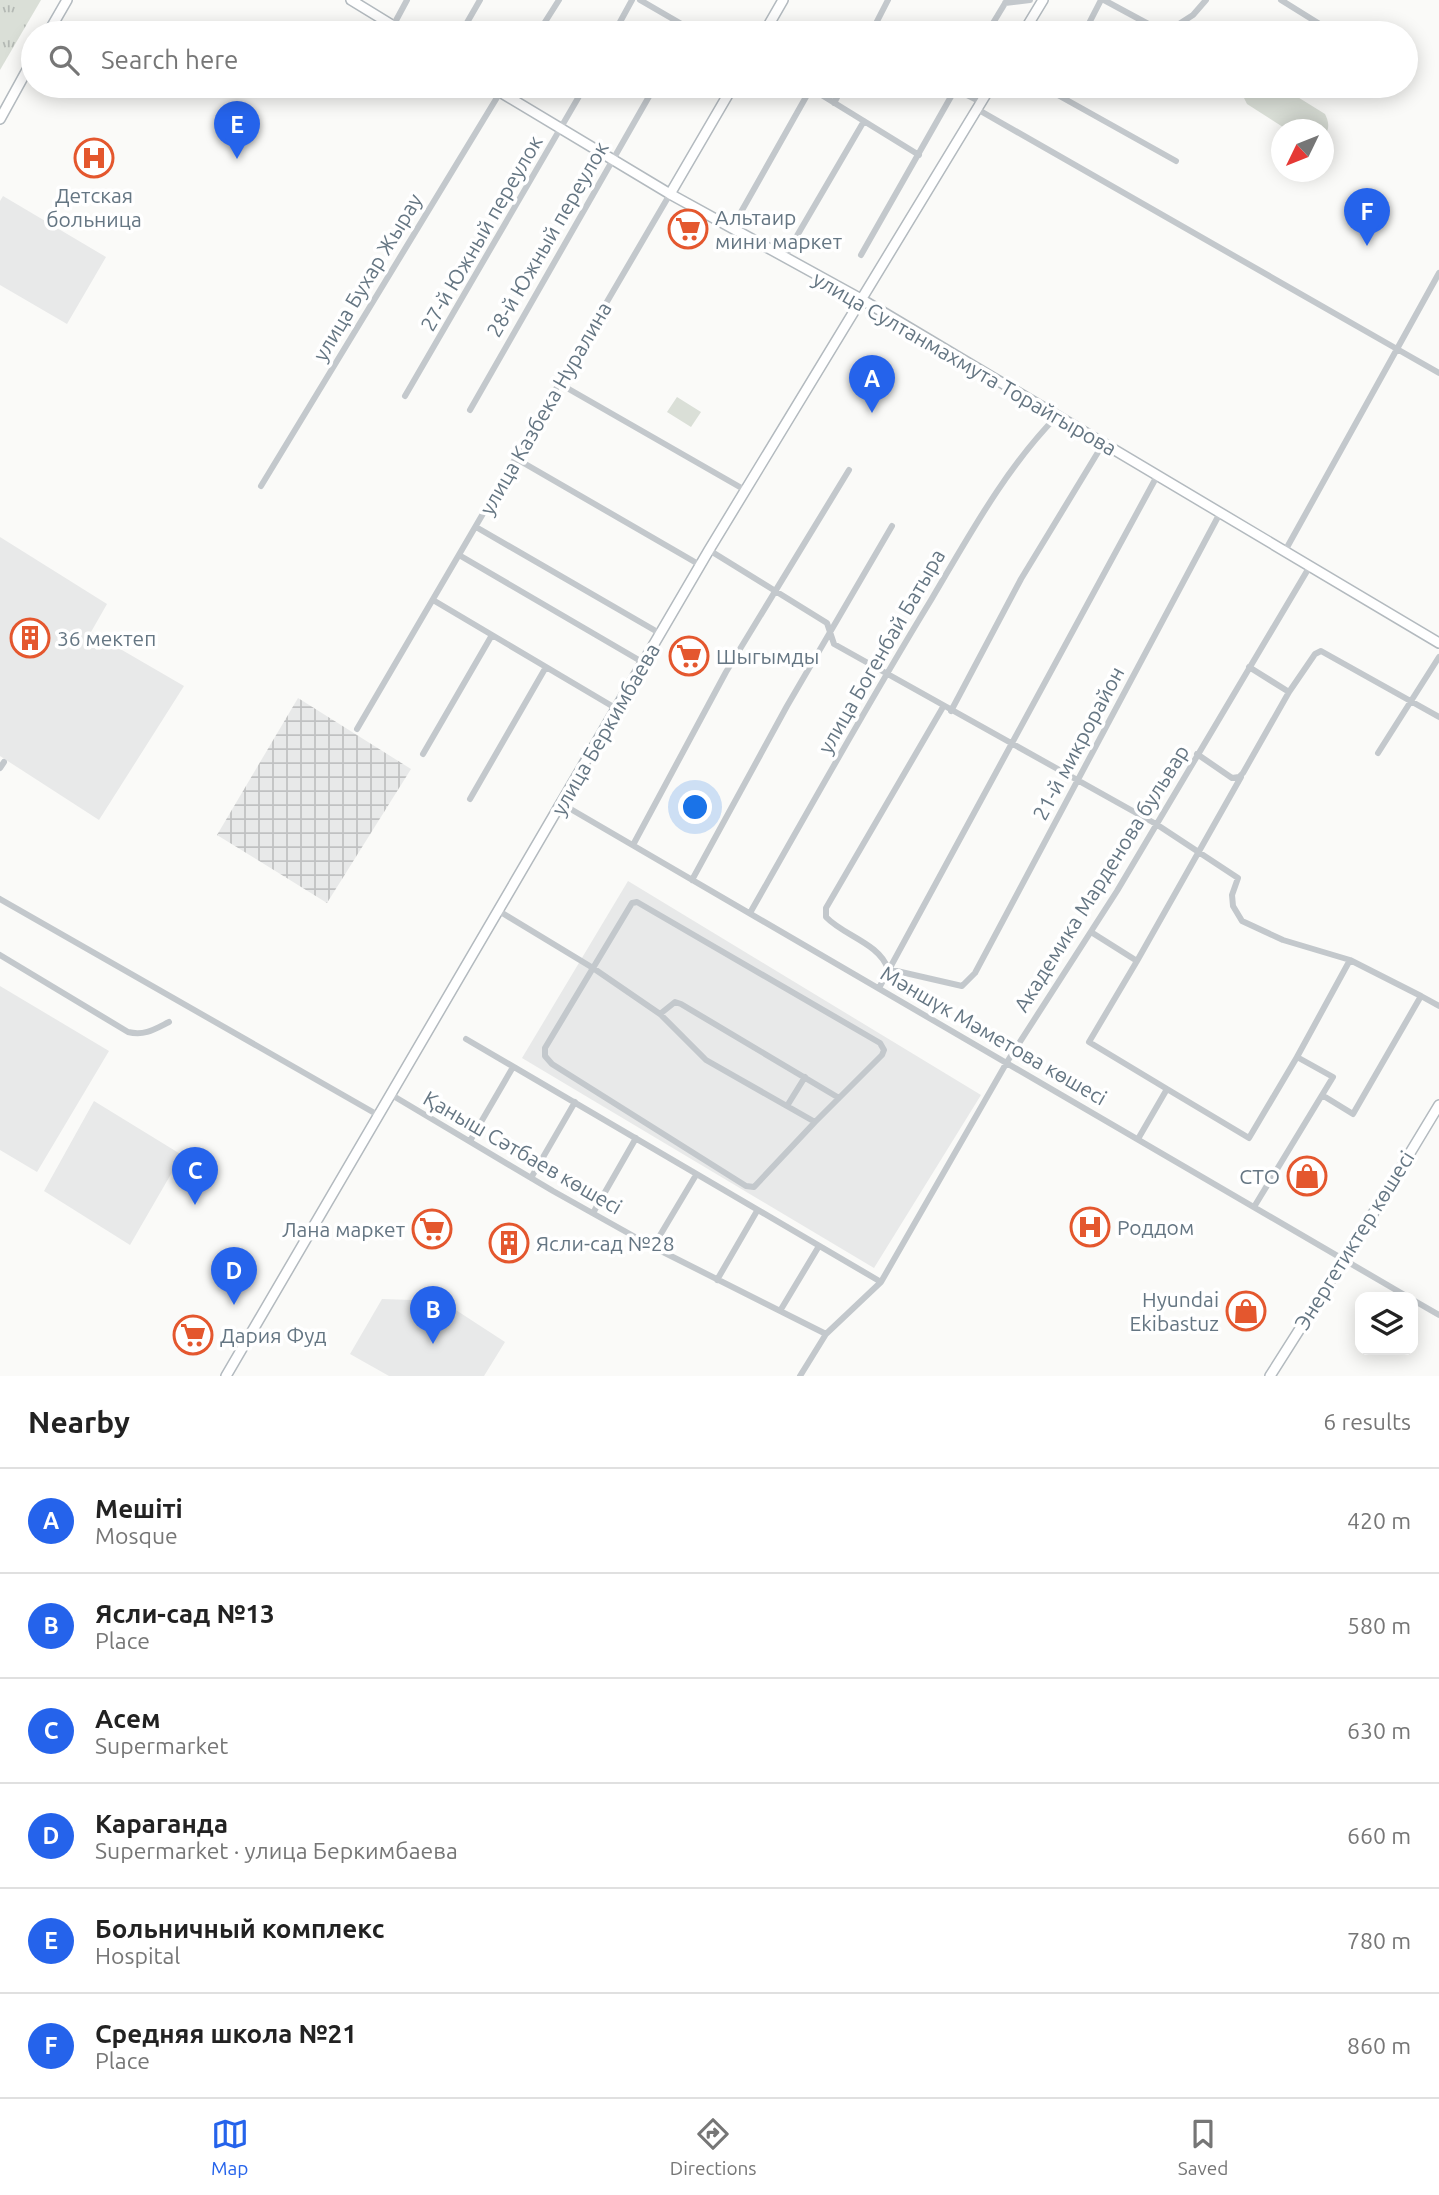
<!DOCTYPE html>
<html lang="en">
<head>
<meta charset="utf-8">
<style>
  body { margin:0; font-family:Ubuntu,sans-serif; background:#f2f2f2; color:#222 }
  .controls { position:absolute; right:21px; bottom:21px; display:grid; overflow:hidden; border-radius:14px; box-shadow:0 4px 18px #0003 }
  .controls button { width:63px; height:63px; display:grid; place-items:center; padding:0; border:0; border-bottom:2px solid #e0e0e0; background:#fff; color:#222; font:35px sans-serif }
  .compass { position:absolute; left:1271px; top:119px; width:63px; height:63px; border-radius:50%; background:#fff; box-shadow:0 4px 18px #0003; rotate:227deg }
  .you { position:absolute; left:696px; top:808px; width:24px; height:24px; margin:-18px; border:5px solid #fff; border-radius:50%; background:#1a73e8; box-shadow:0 0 0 10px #1a73e833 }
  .badge { display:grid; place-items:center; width:46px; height:46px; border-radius:50%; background:#2563eb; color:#fff; font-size:23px; font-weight:700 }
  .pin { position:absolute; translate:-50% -58px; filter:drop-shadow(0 2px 4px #0008) }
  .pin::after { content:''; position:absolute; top:37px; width:24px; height:21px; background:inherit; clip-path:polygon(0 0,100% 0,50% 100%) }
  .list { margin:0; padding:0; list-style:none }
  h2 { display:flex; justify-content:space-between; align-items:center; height:91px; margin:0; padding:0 28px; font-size:30px }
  h2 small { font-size:23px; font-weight:400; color:#767676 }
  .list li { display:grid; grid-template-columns:46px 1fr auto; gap:21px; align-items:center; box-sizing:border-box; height:105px; padding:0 28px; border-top:2px solid #e0e0e0 }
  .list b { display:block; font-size:26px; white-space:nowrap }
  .list p { margin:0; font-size:23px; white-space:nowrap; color:#767676 }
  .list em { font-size:23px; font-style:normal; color:#767676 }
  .icon { flex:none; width:38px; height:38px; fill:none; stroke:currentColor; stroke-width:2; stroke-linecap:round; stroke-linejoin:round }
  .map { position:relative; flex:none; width:1439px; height:1376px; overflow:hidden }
  .search { position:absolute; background:#fff; box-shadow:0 4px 18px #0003; left:21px; right:21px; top:21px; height:77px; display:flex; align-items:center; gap:18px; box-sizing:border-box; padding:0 24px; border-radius:38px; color:#767676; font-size:26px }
  .sheet { height:721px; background:#fff }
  nav { display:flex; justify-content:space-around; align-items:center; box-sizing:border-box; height:98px; border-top:2px solid #e0e0e0; background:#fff; font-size:19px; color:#767676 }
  nav a { display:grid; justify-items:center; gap:4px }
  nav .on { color:#2563eb }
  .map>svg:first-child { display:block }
  .built { fill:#e8e9e9 }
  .industrial { fill:url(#industrial-grid) }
  .park { fill:url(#park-tufts) }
  .garden { fill:#dadfd7 }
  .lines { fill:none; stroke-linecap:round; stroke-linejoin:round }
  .secondary-casing { stroke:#b3babf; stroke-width:12 }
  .street { stroke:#c3c8cc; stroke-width:6 }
  .secondary { stroke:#fff; stroke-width:9 }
  .labels { text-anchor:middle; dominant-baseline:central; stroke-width:7; stroke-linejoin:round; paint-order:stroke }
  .poi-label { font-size:21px; fill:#657683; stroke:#fff; text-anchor:start }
  .street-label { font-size:21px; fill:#657683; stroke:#fff }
</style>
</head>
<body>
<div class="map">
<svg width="1439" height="1376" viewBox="0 0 1439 1376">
  <defs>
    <pattern id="industrial-grid" width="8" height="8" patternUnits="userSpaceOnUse" patternTransform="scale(1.75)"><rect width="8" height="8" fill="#e8e9e9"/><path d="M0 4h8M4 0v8" fill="none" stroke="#c0c1c2"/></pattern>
    <pattern id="park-tufts" width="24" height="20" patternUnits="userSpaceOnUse" patternTransform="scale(1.75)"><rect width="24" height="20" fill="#dadfd7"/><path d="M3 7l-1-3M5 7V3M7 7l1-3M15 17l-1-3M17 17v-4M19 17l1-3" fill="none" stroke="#b4b9b4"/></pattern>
  </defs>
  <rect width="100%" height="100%" fill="#fafaf8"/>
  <path class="built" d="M3,196L106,257L67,324L0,285V201Z
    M0,537L107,604L91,632L184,686L99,820L0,756Z
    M628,881L981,1095L874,1268L522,1058Z
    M0,986L109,1051L37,1172L0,1150Z
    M94,1101L182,1155L130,1245L44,1191Z
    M382,1299L442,1301L505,1342L484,1376H389L350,1354Z"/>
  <path class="industrial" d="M298,698L411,769L327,903L217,835Z"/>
  <path class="park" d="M0,0H41L0,70Z"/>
  <path class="garden" d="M1246,86H1280L1325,114C1329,122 1330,129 1324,136V130L1286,129L1247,104L1244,98Z
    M677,397L701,412L691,427L667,412Z"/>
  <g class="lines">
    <defs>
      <path id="secondary" d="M351,0L405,33
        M48,33L67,0
        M764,33L783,0
        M1023,33L1043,0
        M490,86L670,194L861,299L1439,643
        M0,119L33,59
        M670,194L733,86
        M226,1376L709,550L991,86
        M1270,1376L1381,1201L1439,1105"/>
    </defs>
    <use href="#secondary" class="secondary-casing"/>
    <path class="street" d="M640,0L697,33
      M1104,0L1165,33L1193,15L1206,0
      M1281,0L1334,33
      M1005,3L1030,0
      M393,26L407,0
      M1026,27L1037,33
      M461,33L480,0
      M538,33L559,0
      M614,33L632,0
      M871,33L888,0
      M987,33L1007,0
      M1084,33L1101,0
      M807,86L919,155
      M1058,86L1056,94L1176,161
      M955,89L981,102
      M834,103L843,86
      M977,109L1397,349L1439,273
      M732,228L811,88
      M861,255L957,86
      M784,258L864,121
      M560,384L745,490
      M405,396L585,86
      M470,410L655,86
      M515,458L700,565
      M261,486L504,86
      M476,527L661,634
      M709,550L827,623L834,644L1156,824L1238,878L1232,895L1233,906L1242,921L1283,940L1350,960
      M1285,551L1397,349L1439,373
      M459,555L644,663
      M433,600L617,709
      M1249,667L1289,692
      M943,707L826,908V917C844,936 879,943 888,969L962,986L975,973L1220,513
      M951,711L1021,579L1103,444
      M357,729L670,194
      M1378,753L1439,657
      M423,754L492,635
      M1197,754L1232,778L1239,777L1243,773L1289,692L1315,654L1321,651L1439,717
      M0,768L4,762
      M470,799L546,667
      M562,804L1408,1297
      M633,845L726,672L849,470
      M692,880L787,706L892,526
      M0,899L378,1115
      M637,902L880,1043L884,1050L882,1055L815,1122L754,1187L746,1186L552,1064L545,1056V1048L632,903Z
      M499,911L593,968L660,1014L706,1060L815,1122
      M750,913C810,808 868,703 931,600C969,536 1005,469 1057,416
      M1091,932L1137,961L1089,1042L1167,1089
      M0,955L128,1032C145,1036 155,1029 169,1022
      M1137,961L1241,777
      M879,988L1157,476
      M660,1014L675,1002L681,1004L839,1098
      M466,1039L881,1282
      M1297,1057L1350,960L1421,996
      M390,1094L553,1191L653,1247L826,1334
      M1322,1095L1353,1114L1421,996L1439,1006
      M787,1106L805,1077
      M1138,1139L1167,1089L1249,1138L1297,1057L1333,1077L1254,1207
      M470,1141L513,1067
      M531,1178L575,1102
      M593,1213L636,1138
      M653,1247L696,1175
      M717,1280L757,1211
      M1413,1300L1439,1315
      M780,1311L819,1246
      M800,1376L826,1334L881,1282L1007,1062L1117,891L1310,566"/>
    <use href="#secondary" class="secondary"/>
  </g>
  <defs>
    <symbol id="hospital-ring" viewBox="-11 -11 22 22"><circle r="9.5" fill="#fff" stroke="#e4572e" stroke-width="1.5"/><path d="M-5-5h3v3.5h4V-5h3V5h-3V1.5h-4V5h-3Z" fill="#e4572e"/></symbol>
    <symbol id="supermarket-ring" viewBox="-11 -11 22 22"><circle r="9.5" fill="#fff" stroke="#e4572e" stroke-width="1.5"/><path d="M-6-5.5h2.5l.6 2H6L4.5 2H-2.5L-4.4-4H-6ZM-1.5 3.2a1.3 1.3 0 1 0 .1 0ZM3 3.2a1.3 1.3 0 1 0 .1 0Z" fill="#e4572e"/></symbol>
    <symbol id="building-ring" viewBox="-11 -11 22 22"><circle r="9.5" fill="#fff" stroke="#e4572e" stroke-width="1.5"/><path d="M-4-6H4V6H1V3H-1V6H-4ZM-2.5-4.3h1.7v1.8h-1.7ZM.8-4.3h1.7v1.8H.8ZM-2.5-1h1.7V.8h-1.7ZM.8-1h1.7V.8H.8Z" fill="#e4572e"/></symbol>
    <symbol id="shop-ring" viewBox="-11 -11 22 22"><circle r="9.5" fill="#fff" stroke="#e4572e" stroke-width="1.5"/><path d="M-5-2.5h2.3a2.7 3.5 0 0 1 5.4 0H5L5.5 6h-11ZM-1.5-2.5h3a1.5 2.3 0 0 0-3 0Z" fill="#e4572e"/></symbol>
  </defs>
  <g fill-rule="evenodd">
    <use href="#hospital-ring" x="72" y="136" width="44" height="44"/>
    <use href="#supermarket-ring" x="666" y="207" width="44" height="44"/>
    <use href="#building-ring" x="8" y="616" width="44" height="44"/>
    <use href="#supermarket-ring" x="667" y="634" width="44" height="44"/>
    <use href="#shop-ring" x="1285" y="1154" width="44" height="44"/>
    <use href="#hospital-ring" x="1068" y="1205" width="44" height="44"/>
    <use href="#supermarket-ring" x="410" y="1207" width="44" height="44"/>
    <use href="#building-ring" x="487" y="1221" width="44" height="44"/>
    <use href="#shop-ring" x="1224" y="1289" width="44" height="44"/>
    <use href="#supermarket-ring" x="171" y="1313" width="44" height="44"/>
  </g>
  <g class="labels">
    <g class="poi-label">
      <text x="94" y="195" text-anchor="middle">Детская<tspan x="94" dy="24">больница</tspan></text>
      <text x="715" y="217">Альтаир<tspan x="715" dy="24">мини маркет</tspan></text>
      <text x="57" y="638">36 мектеп</text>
      <text x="716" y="656">Шыгымды</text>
      <text x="1280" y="1176" text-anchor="end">СТО</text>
      <text x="1117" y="1227">Роддом</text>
      <text x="405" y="1229" text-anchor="end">Лана маркет</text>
      <text x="536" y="1243">Ясли-сад №28</text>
      <text x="1219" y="1299" text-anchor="end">Hyundai<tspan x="1219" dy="24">Ekibastuz</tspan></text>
      <text x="220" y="1335">Дария Фуд</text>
    </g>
    <g class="street-label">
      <text transform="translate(481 233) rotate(-60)">27-й Южный переулок</text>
      <text transform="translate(547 239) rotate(-60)">28-й Южный переулок</text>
      <text transform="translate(367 277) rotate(-59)">улица Бухар Жырау</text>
      <text transform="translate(965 363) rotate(30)">улица Султанмахмута Торайгырова</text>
      <text transform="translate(545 408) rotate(-60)">улица Казбека Нуралина</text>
      <text transform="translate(881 651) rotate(-60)">улица Богенбай Батыра</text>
      <text transform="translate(605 729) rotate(-60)">улица Беркимбаева</text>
      <text transform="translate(1078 743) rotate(-62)">21-й микрорайон</text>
      <text transform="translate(1101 878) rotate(-58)">Академика Марденова бульвар</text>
      <text transform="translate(994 1035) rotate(30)">Мәншүк Мәметова көшесі</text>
      <text transform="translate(523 1152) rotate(30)">Қаныш Сәтбаев көшесі</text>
      <text transform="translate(1354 1240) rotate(-58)">Энергетиктер көшесі</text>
    </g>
  </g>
</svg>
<div class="controls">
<button><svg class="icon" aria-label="layers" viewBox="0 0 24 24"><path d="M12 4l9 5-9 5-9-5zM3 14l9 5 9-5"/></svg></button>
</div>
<svg class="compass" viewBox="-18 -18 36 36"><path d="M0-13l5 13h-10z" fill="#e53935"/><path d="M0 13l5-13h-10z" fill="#767676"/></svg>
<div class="you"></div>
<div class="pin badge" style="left:872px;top:413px">A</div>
<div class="pin badge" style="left:433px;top:1344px">B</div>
<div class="pin badge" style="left:195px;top:1205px">C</div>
<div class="pin badge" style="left:234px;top:1305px">D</div>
<div class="pin badge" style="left:237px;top:159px">E</div>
<div class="pin badge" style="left:1367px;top:246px">F</div>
<div class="search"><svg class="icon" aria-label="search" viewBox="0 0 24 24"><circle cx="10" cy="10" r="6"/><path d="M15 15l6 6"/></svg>Search here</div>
</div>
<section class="sheet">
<h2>Nearby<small>6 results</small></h2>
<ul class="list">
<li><span class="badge">A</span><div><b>Мешіті</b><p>Mosque</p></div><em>420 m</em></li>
<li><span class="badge">B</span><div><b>Ясли-сад №13</b><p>Place</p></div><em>580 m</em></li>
<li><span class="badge">C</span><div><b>Асем</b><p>Supermarket</p></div><em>630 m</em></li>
<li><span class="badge">D</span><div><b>Караганда</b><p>Supermarket · улица Беркимбаева</p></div><em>660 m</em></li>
<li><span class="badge">E</span><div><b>Больничный комплекс</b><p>Hospital</p></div><em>780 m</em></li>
<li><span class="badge">F</span><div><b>Средняя школа №21</b><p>Place</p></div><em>860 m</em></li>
</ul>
</section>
<nav>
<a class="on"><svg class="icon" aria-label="map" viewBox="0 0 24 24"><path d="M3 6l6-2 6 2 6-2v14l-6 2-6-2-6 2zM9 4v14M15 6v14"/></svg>Map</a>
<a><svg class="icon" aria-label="directions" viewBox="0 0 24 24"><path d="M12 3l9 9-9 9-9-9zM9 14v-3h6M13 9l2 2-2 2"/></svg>Directions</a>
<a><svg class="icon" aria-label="saved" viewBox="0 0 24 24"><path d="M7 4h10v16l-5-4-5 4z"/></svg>Saved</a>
</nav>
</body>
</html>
